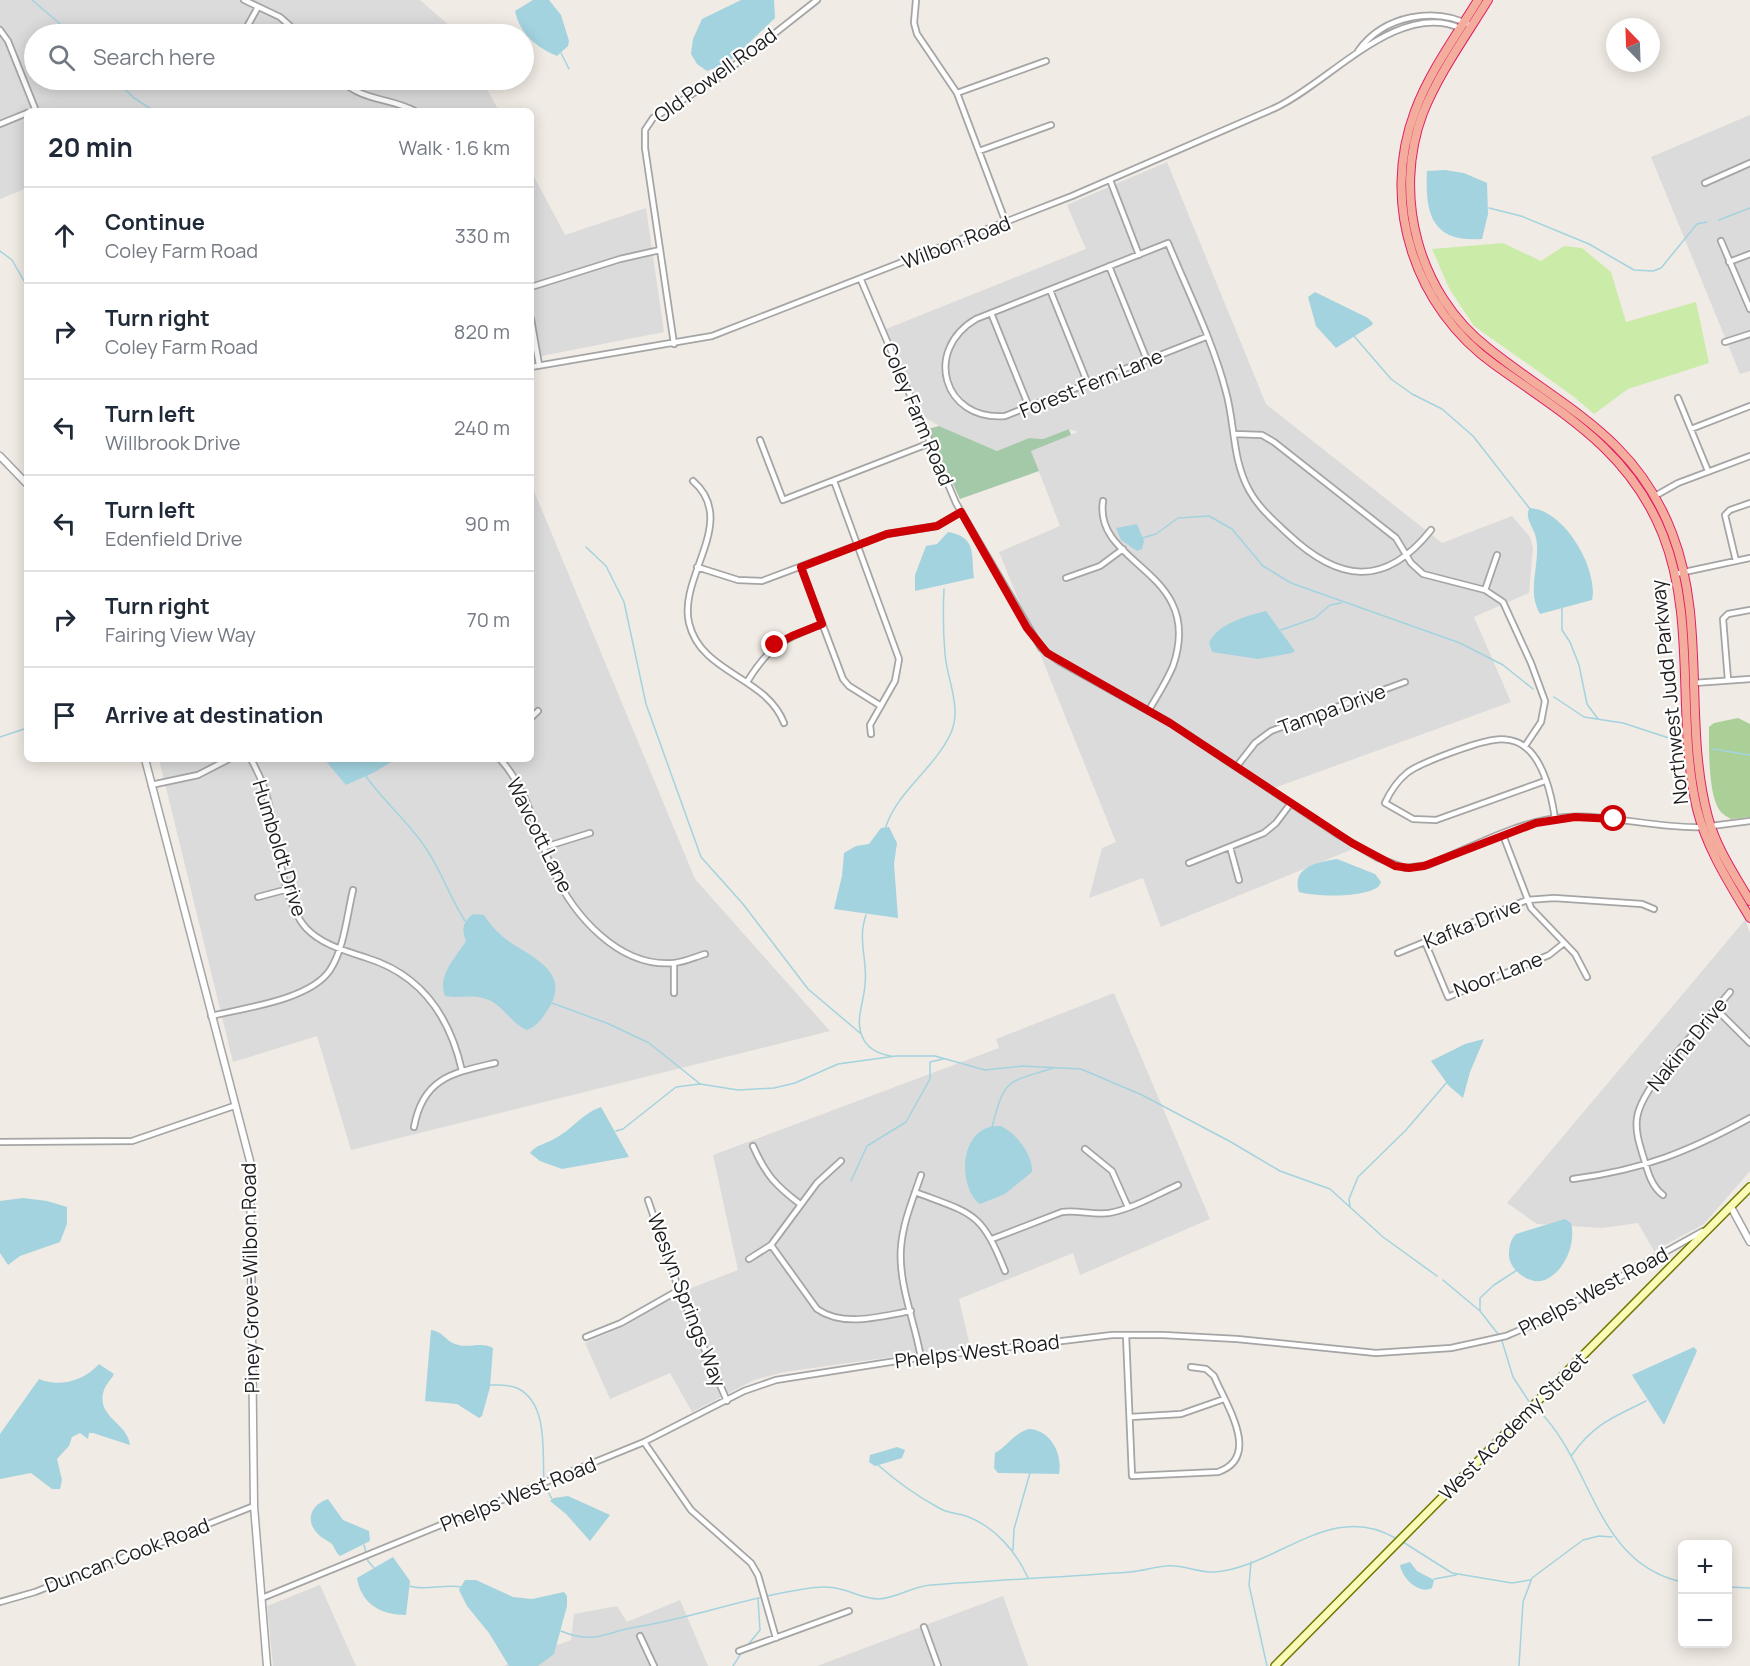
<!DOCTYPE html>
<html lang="en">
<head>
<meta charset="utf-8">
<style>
  body { margin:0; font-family:Manrope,sans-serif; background:#f6f6f7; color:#1f2937 }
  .controls { position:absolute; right:18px; bottom:18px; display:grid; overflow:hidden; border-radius:9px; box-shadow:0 3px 15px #0003 }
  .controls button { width:54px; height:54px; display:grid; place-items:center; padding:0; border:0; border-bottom:2px solid #e0e1e3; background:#fff; color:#1f2937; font:30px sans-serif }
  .compass { position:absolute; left:1606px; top:18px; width:54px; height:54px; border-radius:50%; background:#fff; box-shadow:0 3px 15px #0003; rotate:337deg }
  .stop { position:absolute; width:18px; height:18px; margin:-14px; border:4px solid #cd0005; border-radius:50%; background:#fff }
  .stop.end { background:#cd0005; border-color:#fff; box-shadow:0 2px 6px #0008 }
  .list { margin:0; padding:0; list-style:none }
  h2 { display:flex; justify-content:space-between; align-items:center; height:78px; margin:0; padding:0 24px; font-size:26px }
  h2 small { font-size:20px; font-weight:400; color:#747a83 }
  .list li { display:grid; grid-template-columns:39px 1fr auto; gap:18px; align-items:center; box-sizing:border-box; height:96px; padding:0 24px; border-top:2px solid #e0e1e3 }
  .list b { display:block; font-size:22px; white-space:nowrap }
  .list p { margin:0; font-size:20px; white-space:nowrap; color:#747a83 }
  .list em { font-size:20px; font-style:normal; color:#747a83 }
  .icon { flex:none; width:33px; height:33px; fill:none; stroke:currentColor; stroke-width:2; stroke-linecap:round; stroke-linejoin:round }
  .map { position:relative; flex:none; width:1750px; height:1666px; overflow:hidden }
  .search { position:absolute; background:#fff; box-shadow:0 3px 15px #0003; left:24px; top:24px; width:510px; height:66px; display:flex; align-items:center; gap:15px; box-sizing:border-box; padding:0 21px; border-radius:33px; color:#747a83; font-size:22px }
  .panel { position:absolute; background:#fff; box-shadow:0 3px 15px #0003; left:24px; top:108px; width:510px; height:654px; border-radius:9px }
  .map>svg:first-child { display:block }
  .residential { fill:#dcdbdb }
  .grass { fill:#cbeba8 }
  .forest { fill:#aad097 }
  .cemetery { fill:#a4c9a9 }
  .water { fill:#a3d3df }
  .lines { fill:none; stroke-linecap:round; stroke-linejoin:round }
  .stream { stroke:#a3d3df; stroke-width:1.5 }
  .minor-casing { stroke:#a5a5a5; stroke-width:8 }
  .tertiary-casing { stroke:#a5a5a5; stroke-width:9 }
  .secondary-casing { stroke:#6f7901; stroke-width:10 }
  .trunk-casing { stroke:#e01f66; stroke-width:10 }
  .minor { stroke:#fff; stroke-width:4.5 }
  .tertiary { stroke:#fff; stroke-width:6 }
  .secondary { stroke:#fafbb6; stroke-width:7 }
  .trunk { stroke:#f4ad9c; stroke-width:8 }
  .route { stroke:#cd0005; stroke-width:8 }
  .labels { text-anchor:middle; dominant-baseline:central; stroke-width:4.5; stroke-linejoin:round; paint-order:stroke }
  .street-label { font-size:20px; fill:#1e1e1e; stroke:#fff }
</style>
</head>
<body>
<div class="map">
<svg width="1750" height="1666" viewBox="0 0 1750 1666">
  <rect width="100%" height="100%" fill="#f0ebe4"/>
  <path class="residential" d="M0,0H420L459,34H34V80H482L499,111H27V188L0,199Z
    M1750,115V371L1740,374L1651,157Z
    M1167,162L1266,404L1442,543L1512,516L1530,537L1533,548L1529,593L1474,617L1511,702L1266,791L1353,849L1161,927L1143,878L1089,898L1102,848L1116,842L999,552L1060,526L1031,451L1078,432L1069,429L1043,439L1029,438L997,451L939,426L924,417L886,329L1086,249L1067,205Z
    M531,171L565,235L646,208L664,332L531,358Z
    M534,491L695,879L830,1031L351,1150L317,1036L233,1062L159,759H531V492Z
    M1745,920L1750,933V1171L1704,1224L1654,1251L1638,1223L1602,1228L1537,1224L1507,1203Z
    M1114,993L1210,1219L1080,1275L1073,1253L959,1299L970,1346L784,1372L754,1380L692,1412L670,1373L610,1399L585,1343L625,1326L673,1295L738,1270L713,1155L999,1048L996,1039Z
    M320,1585L356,1666H273L267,1606Z
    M1003,1596L1028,1666H817Z
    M680,1600L708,1666H503L571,1640L574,1614L617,1606L627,1622Z"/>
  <path class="grass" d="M1413,125H1415L1409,159L1416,247L1426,274L1454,319L1584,420L1629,464L1654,499L1599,437L1482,351L1448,316L1418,263L1406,214L1404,169Z
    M1503,243L1541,261L1564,246L1582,248L1611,272L1626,322L1696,302L1709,363L1628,389L1594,414L1573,396L1474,326L1449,288L1432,249Z"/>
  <path class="forest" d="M1738,718L1750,724V817L1731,819C1728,817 1722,814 1720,811C1708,795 1709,747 1709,727L1714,723Z"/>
  <path class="cemetery" d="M939,426L997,451L1029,438L1043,439L1069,429L1071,435L1031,451L1039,471L960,499L928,429Z"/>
  <path class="water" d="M533,0H549L561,15L569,41L568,46L557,56C536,47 520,34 515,11Z
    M741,0H774L775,18L728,63L707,71L697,64L691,54L693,39L702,19Z
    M1445,170L1464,173L1487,183L1488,214L1482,239C1431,243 1425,213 1427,171Z
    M1315,292L1368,318L1373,323L1372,325L1336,348L1316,326L1308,297Z
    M1530,508C1565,510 1599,570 1592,600L1540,614C1525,588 1543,560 1535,534C1532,526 1524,515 1530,508Z
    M1137,524L1144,541L1142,549L1137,551L1121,540L1116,528Z
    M948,532C977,537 971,554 974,578L915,591V575L926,546L937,544Z
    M1266,611L1295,651L1292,653L1258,659L1212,652L1209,643C1218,623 1247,616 1266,611Z
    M324,759H394V760L375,772L346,785Z
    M889,827L897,843L894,864L898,918L834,909L842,876L844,853L856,846L869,844L881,828Z
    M1337,859L1375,874L1381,882L1379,886C1366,898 1316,897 1299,892C1291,867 1318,862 1337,859Z
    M473,914L484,915C489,923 495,930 502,936C524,955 573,968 549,1008C542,1018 539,1025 527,1030C512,1024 504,1007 489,1000C473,993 460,999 445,996C437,976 455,958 466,941C461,929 463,922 473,914Z
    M1484,1039L1470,1072L1463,1098L1449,1086L1431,1061L1465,1044Z
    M601,1107L629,1157L562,1169L540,1161L530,1153C536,1145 545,1144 554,1139C572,1130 581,1114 601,1107Z
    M1001,1126C1016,1133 1033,1155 1032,1172L1005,1194L980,1204C957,1188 958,1123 1001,1126Z
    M23,1198L47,1201L67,1207V1224L60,1242L20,1256L8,1265L0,1253V1201Z
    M1565,1219L1571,1223C1576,1242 1566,1269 1547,1279C1532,1287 1510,1271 1509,1256C1509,1247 1510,1240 1516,1234Z
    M431,1330C442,1331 446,1341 455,1344C468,1349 481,1341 493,1348L490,1387L482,1416L479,1418L457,1404L425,1401Z
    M1694,1347L1697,1351L1664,1425L1632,1375Z
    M99,1364L114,1374C111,1380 106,1384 104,1390C95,1417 128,1423 130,1445L93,1433H89L88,1439L80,1433L72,1437L69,1446L57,1459L62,1480L60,1489H52L31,1473L0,1479V1434L39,1379C60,1388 85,1380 99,1364Z
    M1029,1429C1050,1430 1063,1453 1059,1474L998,1473L994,1468L995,1453C1008,1446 1014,1433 1029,1429Z
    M897,1447L905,1450L902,1458L875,1466L869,1462L870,1455Z
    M568,1496L610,1515L590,1541L566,1514L550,1501L554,1498Z
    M328,1499L343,1520L369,1531L370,1541L340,1556C336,1553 335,1548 332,1544C329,1541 323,1539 320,1536C304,1522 310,1505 328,1499Z
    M393,1557L410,1581L406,1615C380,1615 361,1603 357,1578Z
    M1410,1562L1417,1571L1434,1580L1432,1588C1419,1595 1402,1578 1400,1565Z
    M465,1580H476L513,1597L532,1599L564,1592L567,1596V1606L554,1654L538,1666H509L489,1633L467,1606L459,1590Z"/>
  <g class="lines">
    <path class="stream" d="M32,0L72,34
      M561,53L569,69
      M115,80L134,98L154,111
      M1489,208L1521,216L1589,244L1634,270L1653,271L1661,268L1697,224L1707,222
      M1719,220L1750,208
      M0,251L12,260L27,286
      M1354,336L1391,379L1412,394L1442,409L1473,436L1530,509
      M1142,538L1156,534L1178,518L1209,516L1232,529L1263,566L1291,583L1460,643L1503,665L1533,689
      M586,547L606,566L624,602L646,704L701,857L743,904L808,989L860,1033
      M1562,608V630L1570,642L1579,665L1587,704L1598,719
      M1281,630L1315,618L1330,605L1341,603
      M1554,697L1584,717L1623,723L1675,740
      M0,737L27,728
      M1713,749L1750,755
      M365,775C383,801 408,821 425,847C441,870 450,898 465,921
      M885,829C897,791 933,770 950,735C963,709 947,680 945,654C943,632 943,610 944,589
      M866,915C857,940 868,961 865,985C864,1001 855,1021 862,1036C867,1049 879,1054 891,1056
      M552,1003L609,1024L649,1043L699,1083
      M992,1127C1005,1076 1008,1083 1053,1068
      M616,1131L623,1129L676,1087L700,1084L738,1090L774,1088L795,1083L838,1064L896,1056H935L985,1070L1022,1066L1081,1069L1142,1095L1231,1142L1280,1171L1330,1189L1383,1237L1437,1276
      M851,1181L867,1146L906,1122L930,1079V1062L943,1059
      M1350,1206L1349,1199L1358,1177L1406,1130L1448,1081
      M1443,1280L1480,1311L1498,1334
      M1480,1311V1298L1494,1285L1517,1270
      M1502,1341L1513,1377L1530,1403
      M489,1385C499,1385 508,1384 517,1388C549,1403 542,1453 544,1481
      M1536,1408C1593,1461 1594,1563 1682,1582
      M1572,1455C1593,1424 1614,1417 1646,1401
      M878,1465C896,1481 917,1496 939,1508C947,1513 957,1513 966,1516C994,1526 1016,1551 1028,1578
      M545,1486L552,1499
      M1403,1542L1452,1573L1512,1583L1530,1580
      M364,1545L368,1561L374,1568
      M1013,1550L1014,1529L1030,1473
      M1251,1562L1249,1585L1267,1666
      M1434,1579L1456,1575
      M410,1586C421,1591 446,1584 461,1587
      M1728,1587L1750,1588
      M561,1631C594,1645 606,1632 636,1627C693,1618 747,1597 804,1589C815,1587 829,1586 840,1589C853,1592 864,1599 879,1599C897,1598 913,1586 931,1585C998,1580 1064,1577 1130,1572C1142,1571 1154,1567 1166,1566C1182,1564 1199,1573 1215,1572C1277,1567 1331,1500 1395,1538
      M747,1646L760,1630L758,1599
      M733,1666L742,1652
      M1519,1666L1523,1602L1532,1578L1583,1540L1599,1536L1612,1537"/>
    <defs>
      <path id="minor" d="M244,0L280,17L299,34
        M916,0L914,23L917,34L957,93L1006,223
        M0,30L8,41L36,111
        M243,34L258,7
        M1358,51C1384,15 1435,6 1472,26
        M340,80C365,102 388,97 415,111
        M957,93L1046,61
        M0,124L27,113
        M979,151L1051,125
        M1110,180L1139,255
        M1705,183L1750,163
        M1721,241L1750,309
        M1729,262L1750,254
        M1109,266L1147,360
        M861,280L956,503L1041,648L1060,662L1170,723L1337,834L1378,858L1405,868L1428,865C1471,848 1519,820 1566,817C1612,814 1656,829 1703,827
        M531,287L620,259L660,250
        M1050,290L1088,384
        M991,313L1029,407
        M531,319L539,365
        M1206,337L1005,416C943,421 923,350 976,319L1168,243C1188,292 1213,341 1226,392C1235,424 1232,459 1249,490C1258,507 1273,520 1288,534C1338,581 1384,589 1431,530
        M1725,342L1750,334
        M674,344L645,148V130L653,118L718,78L817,0
        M531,367L712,336L1072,196L1275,108C1328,84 1397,0 1460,28
        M1678,398L1708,471
        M1691,429L1750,406
        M1234,434L1262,435L1274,442L1396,538L1411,563L1423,574L1485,590L1503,602L1531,663L1545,701L1541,722L1525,746
        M760,440L783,500L930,443
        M693,481C739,521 678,576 689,623C701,674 766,676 784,723
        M834,481L899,659L895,681L870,725L871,734
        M1655,496L1678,483L1750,456
        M1103,501C1093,566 1206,570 1173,666C1167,681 1157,696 1149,710
        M1736,561L1725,515L1730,510L1750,503
        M697,567L738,580L762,581L887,534L937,526L961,512
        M801,567L843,679L849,686L881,706
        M1675,574L1750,558
        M1066,578L1100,566L1123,549
        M1485,590L1497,555
        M1728,680L1723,619L1728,614L1750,610
        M747,682C769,646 783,639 822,624
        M1694,683L1750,679
        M531,718L538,711
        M251,759C257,771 264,783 267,797C276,831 282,902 306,928C322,945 346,951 367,958C422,975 450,1017 462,1071
        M500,759C529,791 535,832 553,870C573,915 619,968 674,963C684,962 695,957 705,954
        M1237,766L1255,743L1271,731L1405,682
        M1545,781L1436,820L1413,819L1385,803C1390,792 1397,781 1407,773C1419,763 1477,742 1494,740C1503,738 1517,740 1525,747C1544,761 1552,797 1555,819
        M151,785L198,775L229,759
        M1711,826L1750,821
        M1503,835L1531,908L1575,954L1587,977
        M545,847L590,833
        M1230,847L1239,880
        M1189,863L1264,833L1276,823L1291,803
        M258,897L288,889
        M1425,942L1448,997L1549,955L1564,943
        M1398,953L1527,900L1554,898L1642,904L1654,909
        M674,963V993
        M1716,1009L1750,1043
        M211,1016C244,1008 310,1000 330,970C344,949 347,915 353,890
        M414,1127C423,1078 452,1073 495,1063
        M0,1142L132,1141L234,1106
        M753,1146C766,1175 775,1185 800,1204
        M1085,1149L1112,1171L1128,1207
        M1573,1179C1643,1170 1690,1151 1750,1118
        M915,1192C973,1214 981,1211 1005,1271
        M1663,1195C1652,1187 1648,1173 1644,1159C1640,1146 1635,1132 1637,1118C1641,1085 1707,1020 1730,992
        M648,1200L679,1290L727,1401
        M992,1239L1062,1212C1078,1210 1093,1215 1109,1213C1132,1209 1156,1195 1178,1185
        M771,1245L817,1309C844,1328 881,1316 911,1311
        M749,1259L771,1245L817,1183L841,1161
        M1126,1335L1132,1476L1218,1472C1262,1457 1226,1405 1214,1376L1206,1369L1191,1367
        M586,1337L621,1323L679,1290
        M921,1358C915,1322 898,1284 901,1247C903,1222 913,1199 921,1175
        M1130,1417L1181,1414L1224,1399
        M644,1442L691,1510L751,1563L758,1575L776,1638
        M262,1598L644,1442L744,1391L776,1380L903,1360L1112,1335H1163L1237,1339L1376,1353L1451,1348L1506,1336L1539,1322L1703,1231
        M0,1602L35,1592L254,1506
        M924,1627L938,1666
        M640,1636L654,1666
        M739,1651L849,1611"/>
      <path id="tertiary" d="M0,456L27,484
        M145,759L250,1161L254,1506L267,1666
        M1731,1207L1750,1242"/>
      <path id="secondary" d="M1275,1666L1750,1187"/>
      <path id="trunk" d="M1478,0C1456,36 1430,71 1415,111C1380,204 1415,308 1495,365C1565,415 1630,451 1663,535C1697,621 1676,720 1697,809C1707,849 1729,883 1750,918
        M1488,0C1466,36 1439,73 1423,113C1392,195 1418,294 1488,348C1563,408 1635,436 1672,533C1707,623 1683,725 1708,817C1716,847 1734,874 1750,901"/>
    </defs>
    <use href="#minor" class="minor-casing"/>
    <use href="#tertiary" class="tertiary-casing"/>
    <use href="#secondary" class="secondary-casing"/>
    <use href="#trunk" class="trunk-casing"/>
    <use href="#minor" class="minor"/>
    <use href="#tertiary" class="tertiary"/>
    <use href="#secondary" class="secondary"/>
    <use href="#trunk" class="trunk"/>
  </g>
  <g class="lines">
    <path class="route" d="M775,645L792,636L822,624L801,567L887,534L937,526L961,512L1027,628L1047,653L1170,723L1352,843L1395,866L1409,868L1424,866L1536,823L1575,817L1614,819"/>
  </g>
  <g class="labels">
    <g class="street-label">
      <text transform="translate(715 75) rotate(-36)">Old Powell Road</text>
      <text transform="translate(956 242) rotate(-21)">Wilbon Road</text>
      <text transform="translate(1091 383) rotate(-22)">Forest Fern Lane</text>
      <text transform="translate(918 414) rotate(67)">Coley Farm Road</text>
      <text transform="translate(1669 692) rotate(-96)">Northwest Judd Parkway</text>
      <text transform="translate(1332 709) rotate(-20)">Tampa Drive</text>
      <text transform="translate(540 835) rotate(64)">Wavcott Lane</text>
      <text transform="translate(280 848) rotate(73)">Humboldt Drive</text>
      <text transform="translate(1472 923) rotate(-22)">Kafka Drive</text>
      <text transform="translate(1498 974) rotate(-21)">Noor Lane</text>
      <text transform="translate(1687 1044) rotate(-51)">Nakina Drive</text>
      <text transform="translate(250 1278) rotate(-91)">Piney Grove-Wilbon Road</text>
      <text transform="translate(1593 1291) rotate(-28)">Phelps West Road</text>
      <text transform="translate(687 1300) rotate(69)">Weslyn Springs Way</text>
      <text transform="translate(977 1351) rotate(-7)">Phelps West Road</text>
      <text transform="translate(1513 1426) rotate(-45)">West Academy Street</text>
      <text transform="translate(518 1494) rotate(-22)">Phelps West Road</text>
      <text transform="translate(127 1555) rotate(-21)">Duncan Cook Road</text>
    </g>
  </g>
</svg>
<div class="controls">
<button>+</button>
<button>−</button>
</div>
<svg class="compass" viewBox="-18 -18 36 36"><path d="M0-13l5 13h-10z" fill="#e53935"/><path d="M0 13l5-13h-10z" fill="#747a83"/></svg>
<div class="stop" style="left:1614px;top:819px"></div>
<div class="stop end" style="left:775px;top:645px"></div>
<div class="search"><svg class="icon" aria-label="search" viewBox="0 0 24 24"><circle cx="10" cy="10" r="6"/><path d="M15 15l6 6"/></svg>Search here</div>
<section class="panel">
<h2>20 min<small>Walk · 1.6 km</small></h2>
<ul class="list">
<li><svg class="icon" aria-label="ahead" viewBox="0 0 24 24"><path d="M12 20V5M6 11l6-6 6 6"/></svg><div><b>Continue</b><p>Coley Farm Road</p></div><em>330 m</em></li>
<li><svg class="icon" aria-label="right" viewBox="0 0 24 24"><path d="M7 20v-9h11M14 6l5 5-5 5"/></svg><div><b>Turn right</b><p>Coley Farm Road</p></div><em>820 m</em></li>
<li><svg class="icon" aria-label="left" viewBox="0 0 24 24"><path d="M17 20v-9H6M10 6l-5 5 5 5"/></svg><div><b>Turn left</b><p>Willbrook Drive</p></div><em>240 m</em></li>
<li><svg class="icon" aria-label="left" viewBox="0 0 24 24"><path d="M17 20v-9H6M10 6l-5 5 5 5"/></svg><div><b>Turn left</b><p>Edenfield Drive</p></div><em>90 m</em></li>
<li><svg class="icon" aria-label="right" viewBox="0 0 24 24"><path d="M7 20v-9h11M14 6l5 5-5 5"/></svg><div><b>Turn right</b><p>Fairing View Way</p></div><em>70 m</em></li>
<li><svg class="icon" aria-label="arrive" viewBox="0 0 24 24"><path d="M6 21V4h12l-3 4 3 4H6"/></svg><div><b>Arrive at destination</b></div></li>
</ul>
</section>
</div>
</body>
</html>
